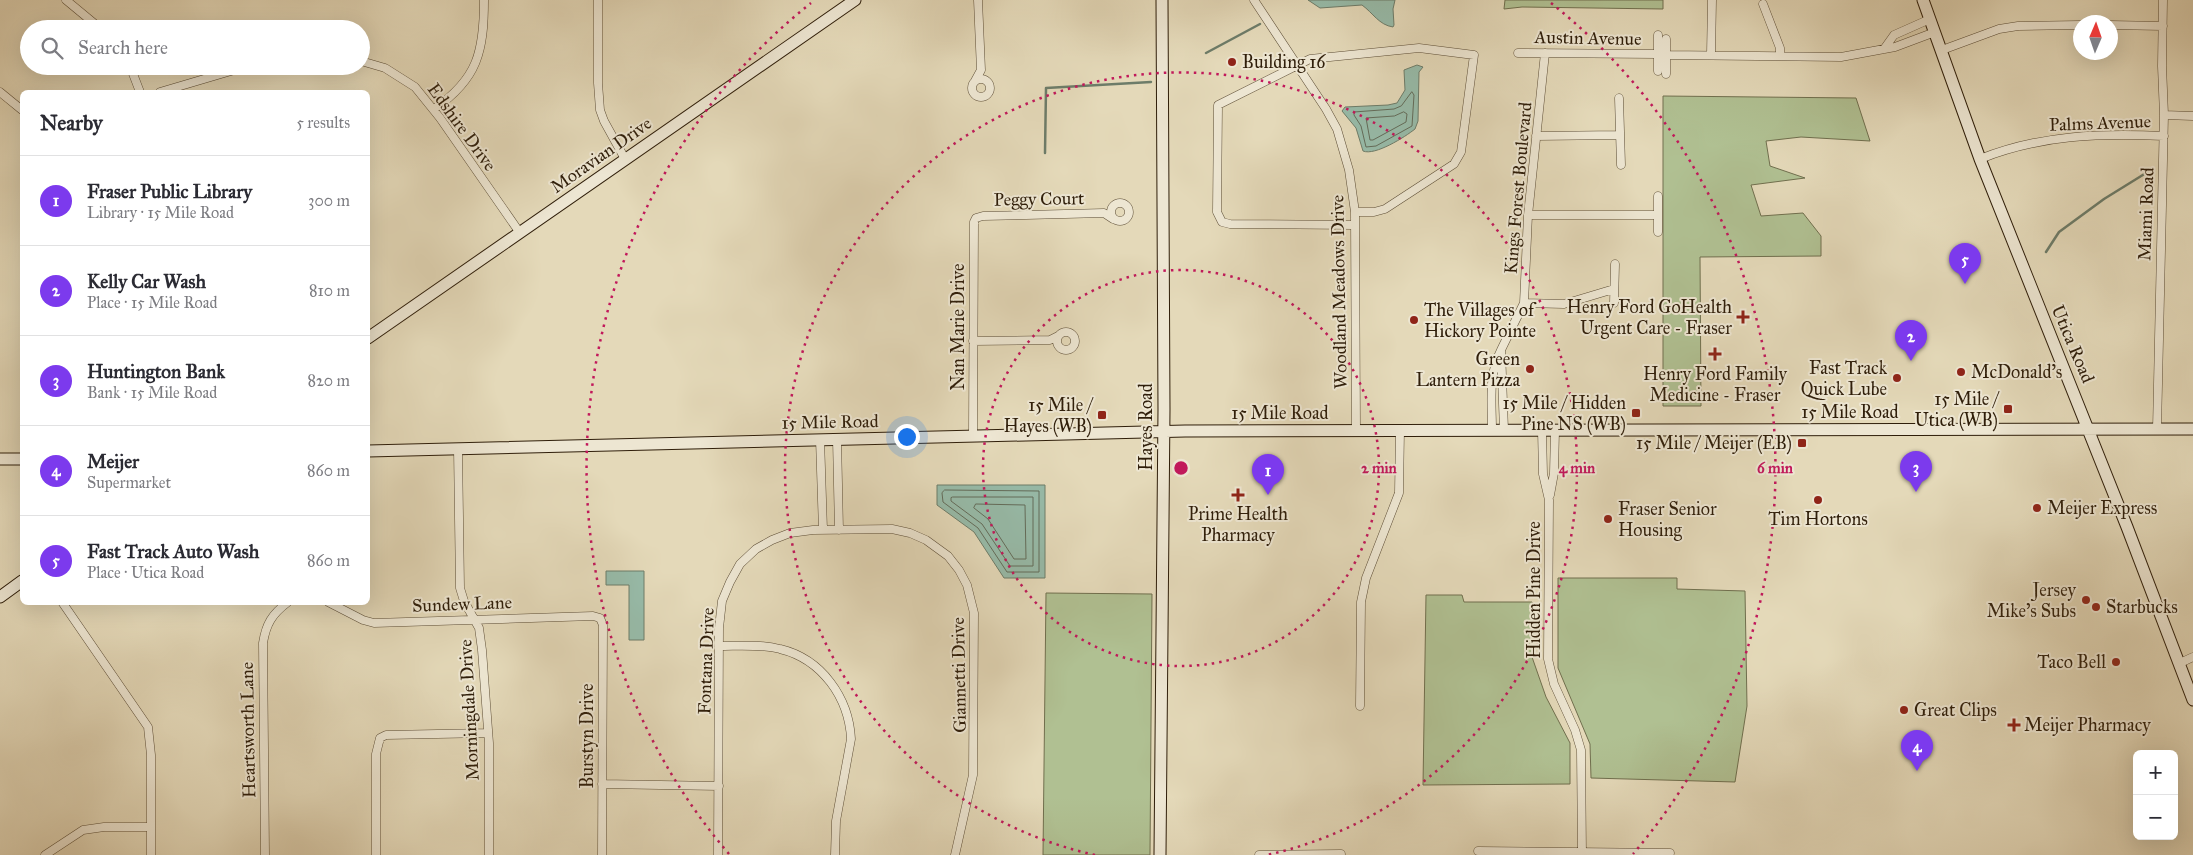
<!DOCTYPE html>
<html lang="en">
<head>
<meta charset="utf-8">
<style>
  body { margin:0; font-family:"IM FELL Great Primer",serif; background:#f2f2f3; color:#2b2b33 }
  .controls { position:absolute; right:15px; bottom:15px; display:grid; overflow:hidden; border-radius:8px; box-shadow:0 5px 20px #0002 }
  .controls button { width:45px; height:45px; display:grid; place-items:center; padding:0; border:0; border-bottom:1px solid #e1e1e2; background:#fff; color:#2b2b33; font:25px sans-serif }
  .compass { position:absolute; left:2073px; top:15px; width:45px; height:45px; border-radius:50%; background:#fff; box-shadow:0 5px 20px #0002; rotate:2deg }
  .you { position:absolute; left:906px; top:436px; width:18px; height:18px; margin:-12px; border:4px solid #fff; border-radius:50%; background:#1a73e8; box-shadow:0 0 0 8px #1a73e833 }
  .badge { display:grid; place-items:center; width:32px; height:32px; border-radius:50%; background:#7c3aed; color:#fff; font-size:16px; font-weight:700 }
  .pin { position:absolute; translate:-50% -41px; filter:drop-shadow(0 1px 2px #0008) }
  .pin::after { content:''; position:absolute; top:26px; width:18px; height:15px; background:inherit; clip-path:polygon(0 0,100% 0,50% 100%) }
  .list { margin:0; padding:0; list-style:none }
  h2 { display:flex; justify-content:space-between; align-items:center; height:65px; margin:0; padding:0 20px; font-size:21px }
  h2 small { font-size:16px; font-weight:400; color:#7c7c81 }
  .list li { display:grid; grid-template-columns:32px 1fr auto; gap:15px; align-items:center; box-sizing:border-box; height:90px; padding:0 20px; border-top:1px solid #e1e1e2 }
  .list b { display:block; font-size:19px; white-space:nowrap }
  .list p { margin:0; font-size:16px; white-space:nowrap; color:#7c7c81 }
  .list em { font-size:16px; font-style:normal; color:#7c7c81 }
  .icon { flex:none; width:28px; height:28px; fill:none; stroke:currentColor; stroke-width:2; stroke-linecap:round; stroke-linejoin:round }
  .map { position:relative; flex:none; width:2193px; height:855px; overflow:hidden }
  .search { position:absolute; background:#fff; box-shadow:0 5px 20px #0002; left:20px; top:20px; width:350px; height:55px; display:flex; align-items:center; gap:12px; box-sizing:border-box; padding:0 18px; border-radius:28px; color:#7c7c81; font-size:19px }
  .panel { position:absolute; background:#fff; box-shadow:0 5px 20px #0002; left:20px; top:90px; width:350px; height:515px; border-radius:8px }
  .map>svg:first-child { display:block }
  .green { fill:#b0c092; stroke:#706f4e }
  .water { fill:#97bba9; stroke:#6d7c69 }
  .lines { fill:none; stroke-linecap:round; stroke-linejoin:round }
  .shore { stroke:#636c5a; stroke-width:1 }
  .stream { stroke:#6d7c69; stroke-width:2.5 }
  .street-casing { stroke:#5c4d36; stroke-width:9 }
  .secondary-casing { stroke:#2f1e0a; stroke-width:13 }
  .street { stroke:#ede6d2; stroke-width:8 }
  .secondary { stroke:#ede6d2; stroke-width:11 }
  .ring { fill:none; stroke:#c2185b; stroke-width:2.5; stroke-dasharray:2.5 5 }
  .poi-dot { fill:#8f2418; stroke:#ede6d2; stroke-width:2 }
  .labels { text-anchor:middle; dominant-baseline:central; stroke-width:4; stroke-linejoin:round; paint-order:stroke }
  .street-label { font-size:18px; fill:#2f1e0a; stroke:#ede6d2 }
  .poi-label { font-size:18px; fill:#2f1e0a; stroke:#ede6d2; text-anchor:end }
  .centre { fill:#c2185b; stroke:#ede6d2; stroke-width:2.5 }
  .ring-label { font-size:15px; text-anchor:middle; font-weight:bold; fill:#c2185b; stroke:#ede6d2; stroke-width:4; stroke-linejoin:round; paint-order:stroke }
</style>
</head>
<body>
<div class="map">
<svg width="2193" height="855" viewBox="0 0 2193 855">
  <rect width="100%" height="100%" fill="#e4d9b9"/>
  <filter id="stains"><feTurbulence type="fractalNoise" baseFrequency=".004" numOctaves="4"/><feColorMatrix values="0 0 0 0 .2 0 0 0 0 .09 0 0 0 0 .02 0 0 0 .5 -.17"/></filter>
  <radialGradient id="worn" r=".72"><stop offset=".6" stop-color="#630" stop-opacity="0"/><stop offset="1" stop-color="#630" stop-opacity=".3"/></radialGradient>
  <path class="green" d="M1505,0H1663V9L1522,7L1504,9Z
    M1663,96L1856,98L1870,141L1801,137L1766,141L1770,166L1805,178L1751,185L1761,216L1803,213L1821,236V256L1700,257L1701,406H1663Z
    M1558,578H1677V589L1745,591L1747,706L1735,782L1591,778L1590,744L1558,668Z
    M1046,593L1152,594L1150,855H1043Z
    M1426,595H1462L1464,602H1532V657L1546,697L1570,743V784L1423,785Z"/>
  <path class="water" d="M1308,0H1395L1393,9L1394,25L1393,27C1379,25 1373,13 1362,5L1320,8Z
    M1417,65L1423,67L1419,72L1418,121L1415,129C1405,137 1375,156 1363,151L1356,128L1342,111L1345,107L1388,105L1397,103L1405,90L1404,70Z
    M1045,485V578H1004L974,532L937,505V485Z
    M606,571H644V640H629V585H606Z"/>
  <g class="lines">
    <path class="shore" d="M1412,92L1414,95L1412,126L1376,146L1366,147L1361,126L1354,115V112L1394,109L1401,106Z
      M1404,112L1407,114L1406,122L1373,140H1370L1366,118L1394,116Z
      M945,490L1039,491V572H1007L978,528L943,502L942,493Z
      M953,497H1033V566H1010L982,524L951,501V498Z
      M976,504L1025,505L1026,559H1014L988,519L974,508Z"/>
    <path class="stream" d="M1206,53L1260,24
      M1045,153L1046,88L1151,82
      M2046,252L2059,232L2104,199L2146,173"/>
    <defs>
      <path id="street" d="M66,0L101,29
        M598,0V83L600,110L604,121L625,159
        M1254,0L1326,109L1337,129L1349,170L1355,212L1356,430
        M1763,4L1780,48V56
        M2110,25L2163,26
        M1884,49L1894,35L1930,19
        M1942,50L1999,29L2018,26L2080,25
        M1518,53L1658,54
        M1666,55L1841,57L1895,47L1935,32
        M1711,55L1712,0
        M361,61L385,68L415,87L440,118L520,233
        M130,66L140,92
        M1658,71V35
        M1666,74V39
        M972 88a9 9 0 1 1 18 0a9 9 0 1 1-18 0Z
        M975,81L981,70L978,0
        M0,92L22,110
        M160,92L248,66
        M1619,98L1621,165
        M434,109C478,79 484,51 484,0
        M2164,115L2193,116
        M1536,136L1620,135
        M1980,159C2040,135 2100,133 2164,136
        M1111 212a9 9 0 1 1 18 0a9 9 0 1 1-18 0Z
        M1528,215H1658
        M1354,225L1230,224L1222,222L1217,212L1218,105L1310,59L1419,48L1474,55L1461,152L1454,164L1385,209L1374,212H1355
        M1658,232V196
        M1524,303L1564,304L1614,289
        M1614,303L1615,264
        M1057 341a9 9 0 1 1 18 0a9 9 0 1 1-18 0Z
        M973,341L1050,340L1058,336
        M1501,350L1524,303L1528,215L1545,53
        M2157,429L2164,115L2162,66L2163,0
        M1492,430C1492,403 1488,375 1501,350L1504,430
        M1542,430L1543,474L1549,500L1548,659L1554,684L1575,730L1581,750L1582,855
        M973,436L974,222L976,218L983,216L1104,213L1113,219
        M820,439L823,530
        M837,439L839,530
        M458,448L460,588L464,601L479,628L482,650L489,743V855
        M1550,495L1554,473L1555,430
        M62,602L148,727L151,755V855
        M328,602L363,620L374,623L593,616L600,618L603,625L602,855
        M719,646C739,646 761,644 780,649C822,659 849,698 851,739L836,821L835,855
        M2180,663L2193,657
        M1360,706L1361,602L1366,578L1399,493L1400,430
        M602,784L719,786
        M1478,851L1670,853
        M45,855L83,830L104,827H151
        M265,855L263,643C266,624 272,614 288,602
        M376,855V754L380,738L386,735L488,733
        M718,855L719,628L722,601L730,582L740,564L756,549L772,540L790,533L813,530L892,529L910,533L926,540L948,556L959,570L967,585L974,613L973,775L955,855
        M1259,855L1341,854"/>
      <path id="secondary" d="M1923,0L1980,159L2127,527L2193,700
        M368,338L855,0
        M368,451L1185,431L2193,429
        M0,459H22
        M0,597L22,581
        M1160,855L1164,409L1162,0"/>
    </defs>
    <use href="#street" class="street-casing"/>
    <use href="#secondary" class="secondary-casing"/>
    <use href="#street" class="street"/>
    <use href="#secondary" class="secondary"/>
  </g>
  <g class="ring">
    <circle cx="1181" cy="468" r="198"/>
    <path d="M1095 855A396 396 0 1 1 1267 855"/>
    <path d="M729 854A594 594 0 0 1 811 3M1551 3A594 594 0 0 1 1633 854"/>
  </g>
  <g class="poi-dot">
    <circle cx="1232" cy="62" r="5"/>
    <path d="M1740.5 309.5h5v5h5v5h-5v5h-5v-5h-5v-5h5z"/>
    <circle cx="1414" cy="320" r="5"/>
    <path d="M1712.5 346.5h5v5h5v5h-5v5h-5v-5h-5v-5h5z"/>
    <circle cx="1530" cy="369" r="5"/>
    <circle cx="1961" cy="372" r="5"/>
    <circle cx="1897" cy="378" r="5"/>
    <rect x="2003" y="404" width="10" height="10" rx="2.5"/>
    <rect x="1631" y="408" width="10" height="10" rx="2.5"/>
    <rect x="1097" y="410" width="10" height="10" rx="2.5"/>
    <rect x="1797" y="438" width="10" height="10" rx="2.5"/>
    <path d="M1235.5 487.5h5v5h5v5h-5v5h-5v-5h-5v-5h5z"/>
    <circle cx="1818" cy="500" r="5"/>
    <circle cx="2037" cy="508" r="5"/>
    <circle cx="1608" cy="519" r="5"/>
    <circle cx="2086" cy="600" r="5"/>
    <circle cx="2096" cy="607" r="5"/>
    <circle cx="2116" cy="662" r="5"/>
    <circle cx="1904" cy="710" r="5"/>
    <path d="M2011.5 717.5h5v5h5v5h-5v5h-5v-5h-5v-5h5z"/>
  </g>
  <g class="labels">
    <g class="street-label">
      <text transform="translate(1588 38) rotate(1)">Austin Avenue</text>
      <text transform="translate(2100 123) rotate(-2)">Palms Avenue</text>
      <text transform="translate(462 127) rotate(54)">Edshire Drive</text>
      <text transform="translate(601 155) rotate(-35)">Moravian Drive</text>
      <text transform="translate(1518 188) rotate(-85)">Kings Forest Boulevard</text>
      <text transform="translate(1039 199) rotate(-1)">Peggy Court</text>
      <text transform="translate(2146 214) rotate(-88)">Miami Road</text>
      <text transform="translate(1339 292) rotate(-91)">Woodland Meadows Drive</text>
      <text transform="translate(958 327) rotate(-90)">Nan Marie Drive</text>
      <text transform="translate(2073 344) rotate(67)">Utica Road</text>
      <text x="1850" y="412">15 Mile Road</text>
      <text x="1280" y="413">15 Mile Road</text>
      <text transform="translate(830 422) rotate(-1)">15 Mile Road</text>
      <text transform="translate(1146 427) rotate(-90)">Hayes Road</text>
      <text transform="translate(1534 590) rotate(-90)">Hidden Pine Drive</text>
      <text transform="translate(462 604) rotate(-2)">Sundew Lane</text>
      <text transform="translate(706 661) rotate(-88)">Fontana Drive</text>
      <text transform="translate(959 675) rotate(-91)">Giannetti Drive</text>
      <text transform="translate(469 710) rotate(-93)">Morningdale Drive</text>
      <text transform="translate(248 730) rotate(-91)">Heartsworth Lane</text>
      <text transform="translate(587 736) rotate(-90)">Burstyn Drive</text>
    </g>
    <g class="poi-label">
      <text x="1242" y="62" text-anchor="start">Building 16</text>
      <text x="1732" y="307">Henry Ford GoHealth<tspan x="1732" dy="21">Urgent Care - Fraser</tspan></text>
      <text x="1424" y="310" text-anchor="start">The Villages of<tspan x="1424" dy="21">Hickory Pointe</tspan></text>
      <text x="1520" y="359">Green<tspan x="1520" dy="21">Lantern Pizza</tspan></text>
      <text x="1887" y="368">Fast Track<tspan x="1887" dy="21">Quick Lube</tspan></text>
      <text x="1971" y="372" text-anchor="start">McDonald's</text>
      <text x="1715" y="374" text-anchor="middle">Henry Ford Family<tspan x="1715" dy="21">Medicine - Fraser</tspan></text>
      <text x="1998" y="399">15 Mile /<tspan x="1998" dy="21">Utica (WB)</tspan></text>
      <text x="1626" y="403">15 Mile / Hidden<tspan x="1626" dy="21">Pine NS (WB)</tspan></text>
      <text x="1092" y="405">15 Mile /<tspan x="1092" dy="21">Hayes (WB)</tspan></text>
      <text x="1792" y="443">15 Mile / Meijer (EB)</text>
      <text x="2047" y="508" text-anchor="start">Meijer Express</text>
      <text x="1618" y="509" text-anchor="start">Fraser Senior<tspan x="1618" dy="21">Housing</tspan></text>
      <text x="1238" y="514" text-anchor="middle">Prime Health<tspan x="1238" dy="21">Pharmacy</tspan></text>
      <text x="1818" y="519" text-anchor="middle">Tim Hortons</text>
      <text x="2076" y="590">Jersey<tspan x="2076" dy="21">Mike's Subs</tspan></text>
      <text x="2106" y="607" text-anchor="start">Starbucks</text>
      <text x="2106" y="662">Taco Bell</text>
      <text x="1914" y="710" text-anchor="start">Great Clips</text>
      <text x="2024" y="725" text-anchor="start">Meijer Pharmacy</text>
    </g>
  </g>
  <circle cx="1181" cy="468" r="8" class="centre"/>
  <g class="ring-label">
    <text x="1379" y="473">2 min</text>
    <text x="1577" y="473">4 min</text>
    <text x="1775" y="473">6 min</text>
  </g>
  <rect width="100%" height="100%" filter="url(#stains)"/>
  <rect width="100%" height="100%" fill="url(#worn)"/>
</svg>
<div class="controls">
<button>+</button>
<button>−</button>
</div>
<svg class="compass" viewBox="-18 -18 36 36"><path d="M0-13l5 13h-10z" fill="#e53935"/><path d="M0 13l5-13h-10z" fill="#7c7c81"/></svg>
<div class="you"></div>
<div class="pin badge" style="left:1268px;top:495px">1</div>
<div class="pin badge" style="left:1911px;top:361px">2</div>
<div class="pin badge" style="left:1916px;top:492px">3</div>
<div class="pin badge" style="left:1917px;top:771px">4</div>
<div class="pin badge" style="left:1965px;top:284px">5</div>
<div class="search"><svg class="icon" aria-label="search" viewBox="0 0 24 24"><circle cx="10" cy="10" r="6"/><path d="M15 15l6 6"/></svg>Search here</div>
<section class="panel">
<h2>Nearby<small>5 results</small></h2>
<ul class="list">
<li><span class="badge">1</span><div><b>Fraser Public Library</b><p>Library · 15 Mile Road</p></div><em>300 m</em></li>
<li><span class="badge">2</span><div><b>Kelly Car Wash</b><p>Place · 15 Mile Road</p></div><em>810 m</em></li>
<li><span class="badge">3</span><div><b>Huntington Bank</b><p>Bank · 15 Mile Road</p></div><em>820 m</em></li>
<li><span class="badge">4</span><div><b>Meijer</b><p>Supermarket</p></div><em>860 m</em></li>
<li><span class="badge">5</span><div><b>Fast Track Auto Wash</b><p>Place · Utica Road</p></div><em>860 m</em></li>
</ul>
</section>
</div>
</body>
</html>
